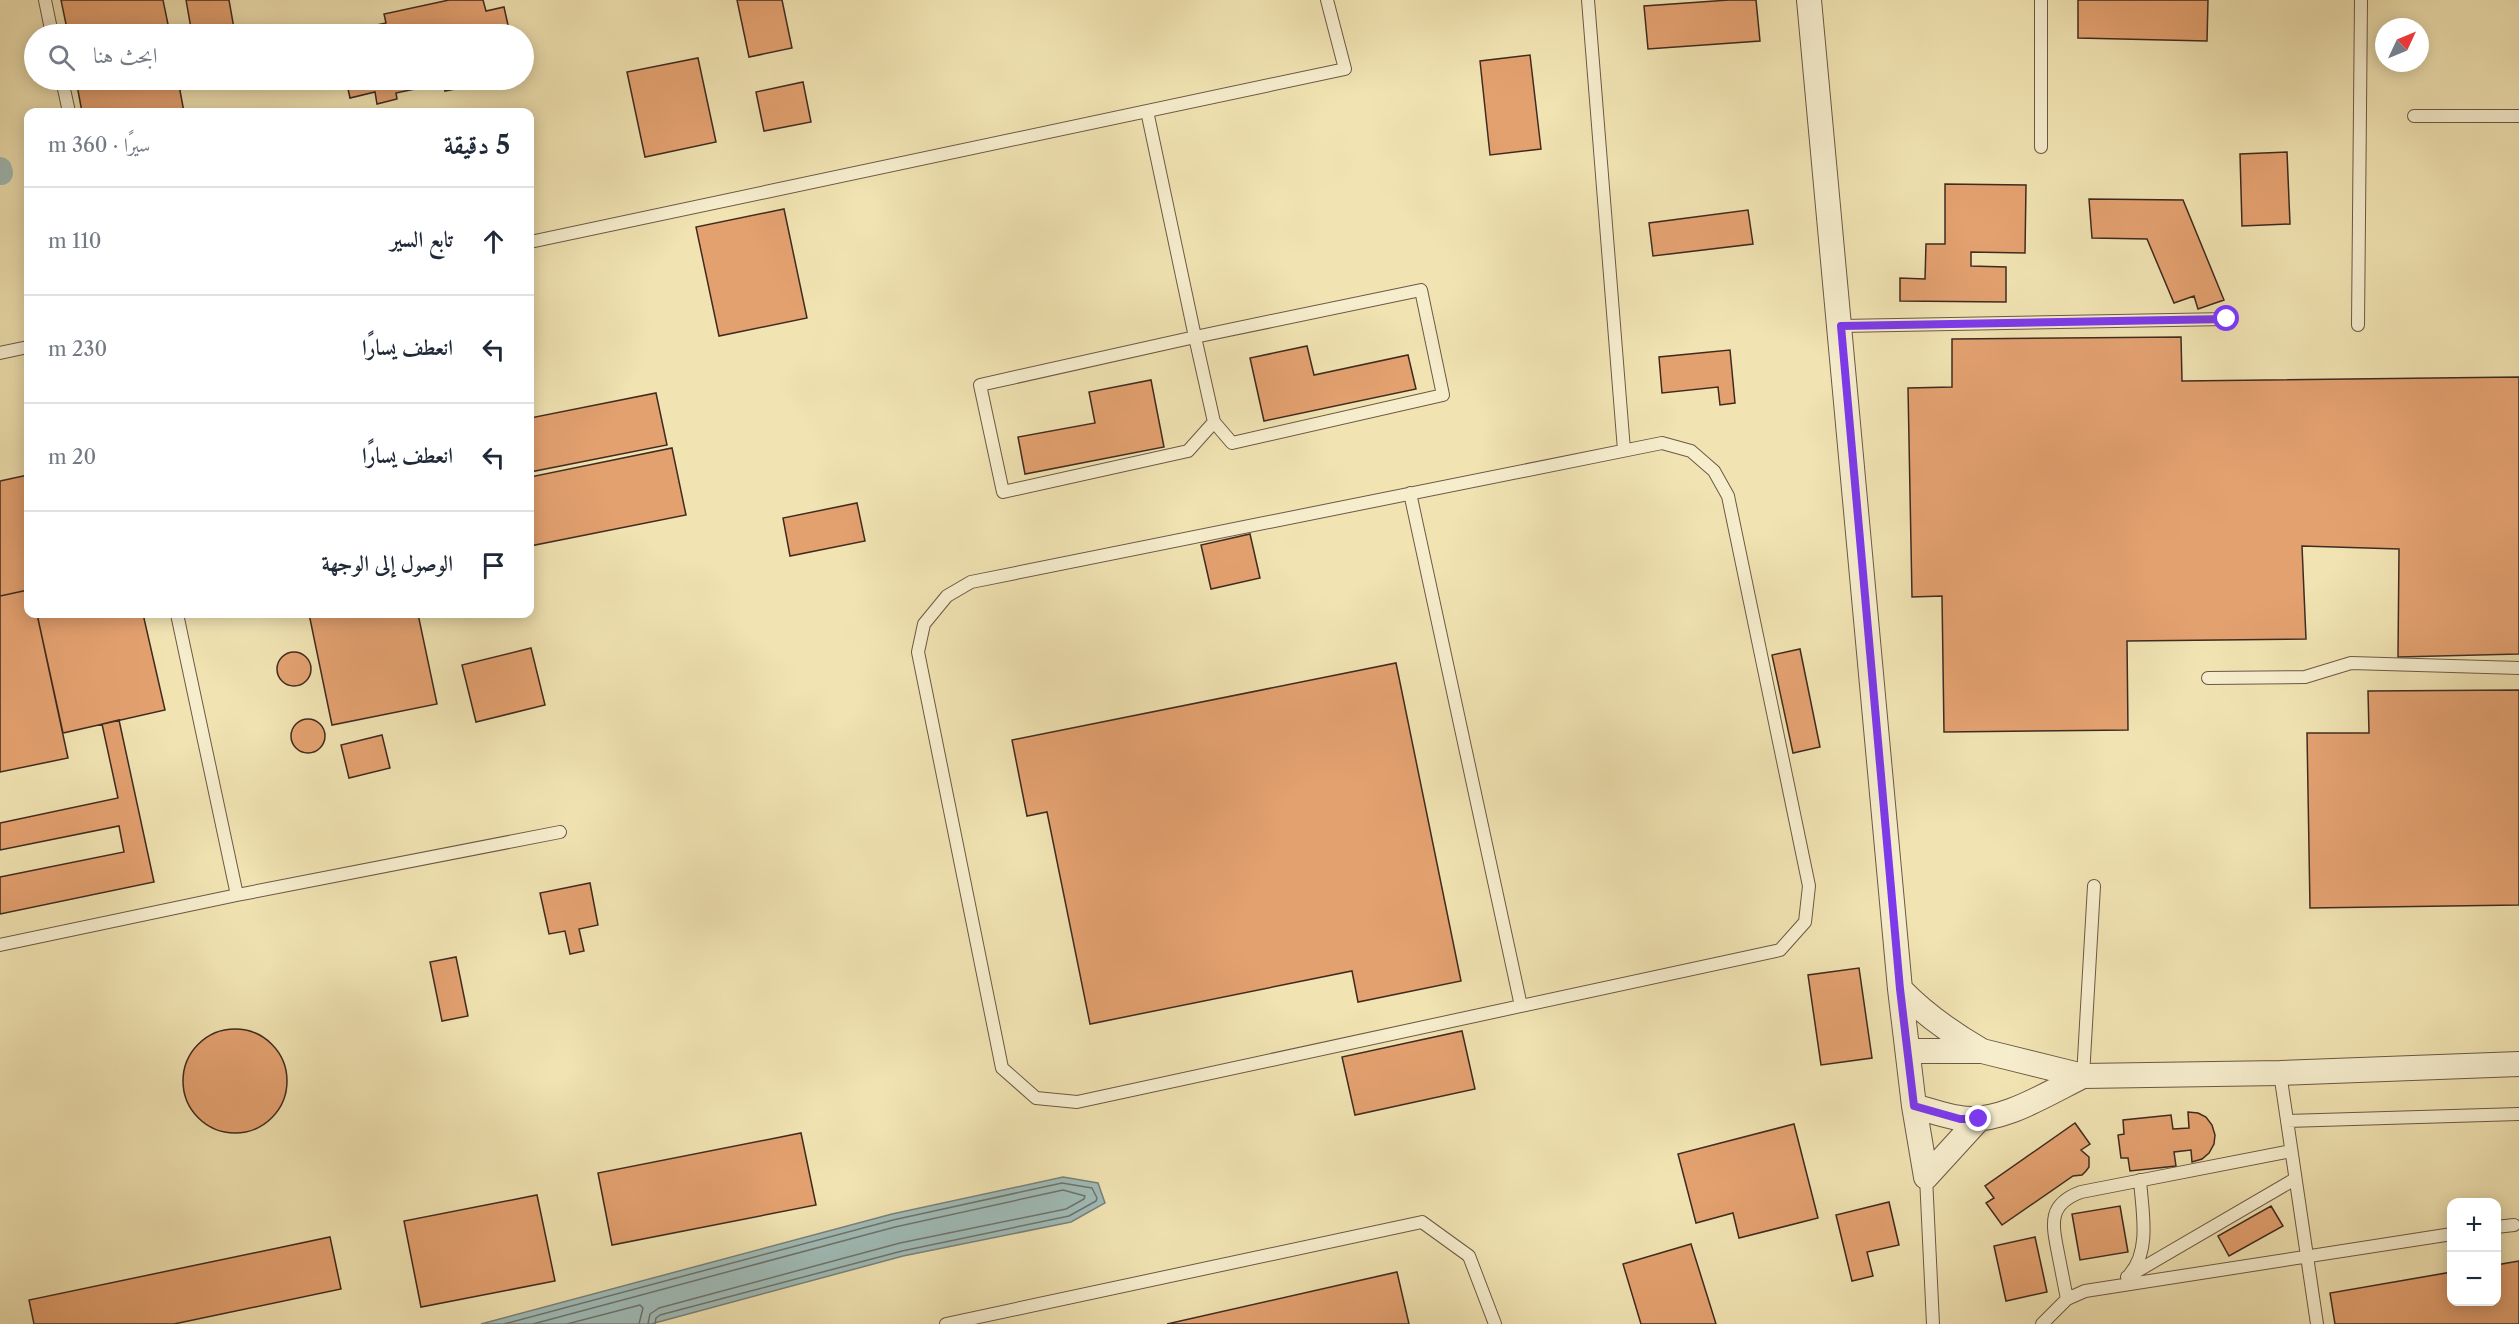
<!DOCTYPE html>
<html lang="ar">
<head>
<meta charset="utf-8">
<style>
  body { margin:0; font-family:"Libre Caslon Text",Amiri,serif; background:#f6f6f7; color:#1f2937; direction:rtl }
  .controls { position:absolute; right:18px; bottom:18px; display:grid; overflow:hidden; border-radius:12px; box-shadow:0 3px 15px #0003 }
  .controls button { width:54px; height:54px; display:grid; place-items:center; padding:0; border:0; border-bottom:2px solid #e0e1e3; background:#fff; color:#1f2937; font:30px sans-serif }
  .compass { position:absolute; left:2375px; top:18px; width:54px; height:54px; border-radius:50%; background:#fff; box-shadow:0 3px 15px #0003; rotate:46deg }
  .stop { position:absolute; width:18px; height:18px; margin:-14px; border:4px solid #7c3aed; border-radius:50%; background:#fff }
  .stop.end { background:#7c3aed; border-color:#fff; box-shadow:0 2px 6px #0008 }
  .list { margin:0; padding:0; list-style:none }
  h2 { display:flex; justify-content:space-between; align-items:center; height:78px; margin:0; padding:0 24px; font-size:26px }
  h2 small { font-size:20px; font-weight:400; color:#747a83 }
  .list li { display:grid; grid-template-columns:39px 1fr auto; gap:18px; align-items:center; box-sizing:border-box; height:108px; padding:0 24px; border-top:2px solid #e0e1e3 }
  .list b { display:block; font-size:22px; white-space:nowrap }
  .list em { font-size:20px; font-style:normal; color:#747a83 }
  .icon { flex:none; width:33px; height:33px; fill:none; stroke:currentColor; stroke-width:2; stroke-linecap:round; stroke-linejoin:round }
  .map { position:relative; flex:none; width:2519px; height:1324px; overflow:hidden; direction:ltr }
  .search { position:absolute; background:#fff; box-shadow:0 3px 15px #0003; left:24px; top:24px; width:510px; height:66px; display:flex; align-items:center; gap:15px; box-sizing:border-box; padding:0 21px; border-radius:33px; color:#747a83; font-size:22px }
  .panel { position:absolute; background:#fff; box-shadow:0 3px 15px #0003; left:24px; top:108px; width:510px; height:510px; border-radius:12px; direction:rtl }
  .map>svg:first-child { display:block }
  .water { fill:#9fbbb7; stroke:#79817b; stroke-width:1.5 }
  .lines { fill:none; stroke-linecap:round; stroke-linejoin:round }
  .shore { stroke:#6f736c; stroke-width:1.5 }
  .canal { stroke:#9fbbb7; stroke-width:24 }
  .building { fill:#e4a170; stroke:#3f2b21; stroke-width:1.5 }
  .service-casing { stroke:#6c5945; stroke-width:14 }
  .minor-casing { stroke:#6c5945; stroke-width:26 }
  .service { stroke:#f6edcd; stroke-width:12 }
  .minor { stroke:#f6edcd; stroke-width:24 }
  .route { stroke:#7c3aed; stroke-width:8 }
</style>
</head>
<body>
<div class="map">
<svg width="2519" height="1324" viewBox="0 0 2519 1324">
  <rect width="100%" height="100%" fill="#f1e3b2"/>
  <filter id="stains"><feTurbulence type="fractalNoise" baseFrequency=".00333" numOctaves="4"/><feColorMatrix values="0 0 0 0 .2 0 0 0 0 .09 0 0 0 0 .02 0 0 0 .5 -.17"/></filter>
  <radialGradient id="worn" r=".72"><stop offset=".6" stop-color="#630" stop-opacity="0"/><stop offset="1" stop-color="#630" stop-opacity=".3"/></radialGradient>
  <path class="water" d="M1063,1177L1098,1183L1105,1203L1071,1222L903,1256L651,1324H481L892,1214Z"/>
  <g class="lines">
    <path class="shore" d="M504,1324L893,1220L1062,1183L1092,1188L1097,1198L1096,1201L1069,1216L902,1251L660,1315L656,1318L655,1324
      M533,1324L895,1227L1063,1190L1085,1196L1084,1199L1066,1209L900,1243L659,1308L650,1314L648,1324
      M567,1324L640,1305L643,1308L639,1324"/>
    <path class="canal" d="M0,169L1,173"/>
  </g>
  <path class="building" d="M61,0H163L170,34H68Z
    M186,0H229L235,34H192Z
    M449,0H483L486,11L504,7L510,34H334L386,23L384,14Z
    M737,0H782L792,48L749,57Z
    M1729,0H1756L1760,41L1648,49L1644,6Z
    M2078,0H2208L2207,41L2078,38Z
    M1530,55L1541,149L1490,155L1480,61Z
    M698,58L716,142L645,157L627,72Z
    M76,80H178L184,112H82Z
    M346,80H499L445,91L443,83L396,93L397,99L377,104L375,92L350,98Z
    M803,82L811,122L764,131L756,92Z
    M2287,152L2290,224L2242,226L2240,154Z
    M1945,184L2026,185L2025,253L1971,252V266L2006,267V302L1900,301V278L1925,279L1926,244H1945Z
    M2089,199L2183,200L2224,300L2198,309L2194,296L2174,303L2147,239L2092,238Z
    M784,209L807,318L719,336L696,227Z
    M1748,210L1753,244L1653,256L1649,223Z
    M2181,337L2182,381L2519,377V654L2398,657L2399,549L2302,546L2306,639L2127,641L2128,730L1944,732L1942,596L1912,597L1908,388L1952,387V339Z
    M1307,346L1314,375L1408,355L1416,389L1264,421L1250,358Z
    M1730,350L1735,403L1720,405L1718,387L1662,393L1659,357Z
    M1151,380L1164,447L1025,474L1018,437L1095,423L1089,392Z
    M656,393L667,445L530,472V418Z
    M672,448L686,515L530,546V477Z
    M28,475V590L0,596V481Z
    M857,503L865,541L790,556L783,518Z
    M1250,534L1260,578L1211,589L1201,545Z
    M28,590V614H37L68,758L0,772V596Z
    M37,614H143L165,710L63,733Z
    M309,614H418L437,704L332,725Z
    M531,648L545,705L476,722L462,665Z
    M1800,649L1820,747L1793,753L1772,655Z
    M277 669a17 17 0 1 1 34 0a17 17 0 1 1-34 0Z
    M1396,663L1461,981L1358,1002L1352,971L1090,1024L1047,812L1027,816L1012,740Z
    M2519,690V905L2310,908L2307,733H2369L2368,691Z
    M291 736a17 17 0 1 1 34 0a17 17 0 1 1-34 0Z
    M119,720L154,882L0,914V877L124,852L119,826L0,850V823L118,798L102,724Z
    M382,735L390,768L349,778L341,745Z
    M590,883L598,925L579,929L584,951L570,954L565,931L549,934L540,893Z
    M456,957L468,1016L442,1021L430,962Z
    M1859,968L1872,1058L1821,1065L1808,975Z
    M183 1081a52 52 0 1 1 104 0a52 52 0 1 1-104 0Z
    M1462,1031L1475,1089L1355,1115L1342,1057Z
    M2188,1112L2198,1113L2206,1117L2212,1125L2215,1135L2214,1144L2209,1153L2202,1159L2192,1162L2191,1150L2174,1152L2176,1166L2130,1171L2128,1158H2121L2118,1135L2124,1134L2123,1120L2171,1115L2173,1129L2189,1128Z
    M2075,1123L2090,1144L2081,1150L2089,1157V1167L2086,1171L2082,1175L2073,1176L2002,1225L1986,1203L1994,1198L1985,1186Z
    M1794,1124L1818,1218L1739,1238L1733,1213L1696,1223L1678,1154Z
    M801,1133L816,1205L612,1245L598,1173Z
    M537,1195L555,1281L421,1307L404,1221Z
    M1889,1202L1899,1245L1867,1252L1873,1276L1852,1281L1836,1215Z
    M2120,1206L2128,1252L2080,1260L2072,1214Z
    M2271,1206L2283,1226L2229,1256L2218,1236Z
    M330,1237L341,1289L174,1324H34L29,1300Z
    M2035,1237L2047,1292L2006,1301L1994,1246Z
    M1691,1244L1716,1324H1641L1623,1264Z
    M2519,1261V1324H2335L2330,1293L2452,1272V1302H2496V1265Z
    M1397,1272L1409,1324H1167Z"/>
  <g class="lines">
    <defs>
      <path id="service" d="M45,0L52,34
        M1588,0L1624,450
        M62,80L69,112
        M1147,111L1195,337L980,385L1003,492L1188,451L1214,422
        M2414,116H2519
        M2041,147V0
        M530,242L1345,69L1327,0
        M1421,290L1443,395L1232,443L1214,422L1195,337Z
        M2358,325L2361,0
        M1841,326L2227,319
        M0,353L28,347
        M1662,443L1691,451L1714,471L1728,496L1809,886L1805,922L1780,950L1077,1102L1036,1098L1002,1068L918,652L924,624L947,596L971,582Z
        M1410,493L1521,1006
        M177,614L237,895
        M2208,678L2305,677L2351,663L2519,668
        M0,945L237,895L560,832
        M2280,1073L2317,1324
        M2083,1076L2094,886
        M2287,1121L2519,1114
        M1926,1177L1933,1324
        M2496,1227L2514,1225
        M2130,1274C2151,1250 2142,1210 2140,1180
        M2127,1277L2295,1179
        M2067,1299C2064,1284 2061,1268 2058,1253C2052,1223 2048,1204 2081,1192L2291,1151
        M946,1324L1422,1222L1469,1256L1495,1324
        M2042,1324L2067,1299L2085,1291L2452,1234"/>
      <path id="minor" d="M1809,0L1900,989L1914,1106L1926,1177
        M1900,989C1925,1015 1951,1033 1982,1051
        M1909,1051H1982L2083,1076L2280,1073L2519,1064
        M1914,1106C1929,1110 1945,1116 1960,1118C1999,1125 2048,1093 2083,1076
        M1926,1177L1979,1119"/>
    </defs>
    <use href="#service" class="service-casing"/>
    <use href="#minor" class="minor-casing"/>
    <use href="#service" class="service"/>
    <use href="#minor" class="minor"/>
  </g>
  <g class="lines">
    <path class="route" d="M1979,1119H1960L1914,1106L1900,989L1841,326L2227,319"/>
  </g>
  <rect width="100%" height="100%" filter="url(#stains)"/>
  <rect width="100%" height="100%" fill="url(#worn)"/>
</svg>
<div class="controls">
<button>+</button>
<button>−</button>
</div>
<svg class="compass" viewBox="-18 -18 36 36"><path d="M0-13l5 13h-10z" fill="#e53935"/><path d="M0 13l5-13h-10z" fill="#747a83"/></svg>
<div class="stop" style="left:2227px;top:319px"></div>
<div class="stop end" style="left:1979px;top:1119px"></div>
<div class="search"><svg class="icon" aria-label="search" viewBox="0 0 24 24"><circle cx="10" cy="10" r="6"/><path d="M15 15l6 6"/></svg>ابحث هنا</div>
<section class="panel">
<h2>5 دقيقة<small>سيرًا · 360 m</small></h2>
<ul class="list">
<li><svg class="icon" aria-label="ahead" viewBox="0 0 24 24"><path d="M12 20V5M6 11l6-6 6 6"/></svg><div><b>تابع السير</b></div><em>110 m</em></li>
<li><svg class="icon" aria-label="left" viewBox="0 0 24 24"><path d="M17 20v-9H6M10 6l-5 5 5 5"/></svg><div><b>انعطف يسارًا</b></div><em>230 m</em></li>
<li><svg class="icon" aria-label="left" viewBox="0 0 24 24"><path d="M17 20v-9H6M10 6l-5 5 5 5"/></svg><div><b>انعطف يسارًا</b></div><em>20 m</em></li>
<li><svg class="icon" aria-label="arrive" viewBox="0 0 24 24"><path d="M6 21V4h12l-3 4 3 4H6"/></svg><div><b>الوصول إلى الوجهة</b></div></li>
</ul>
</section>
</div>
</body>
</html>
